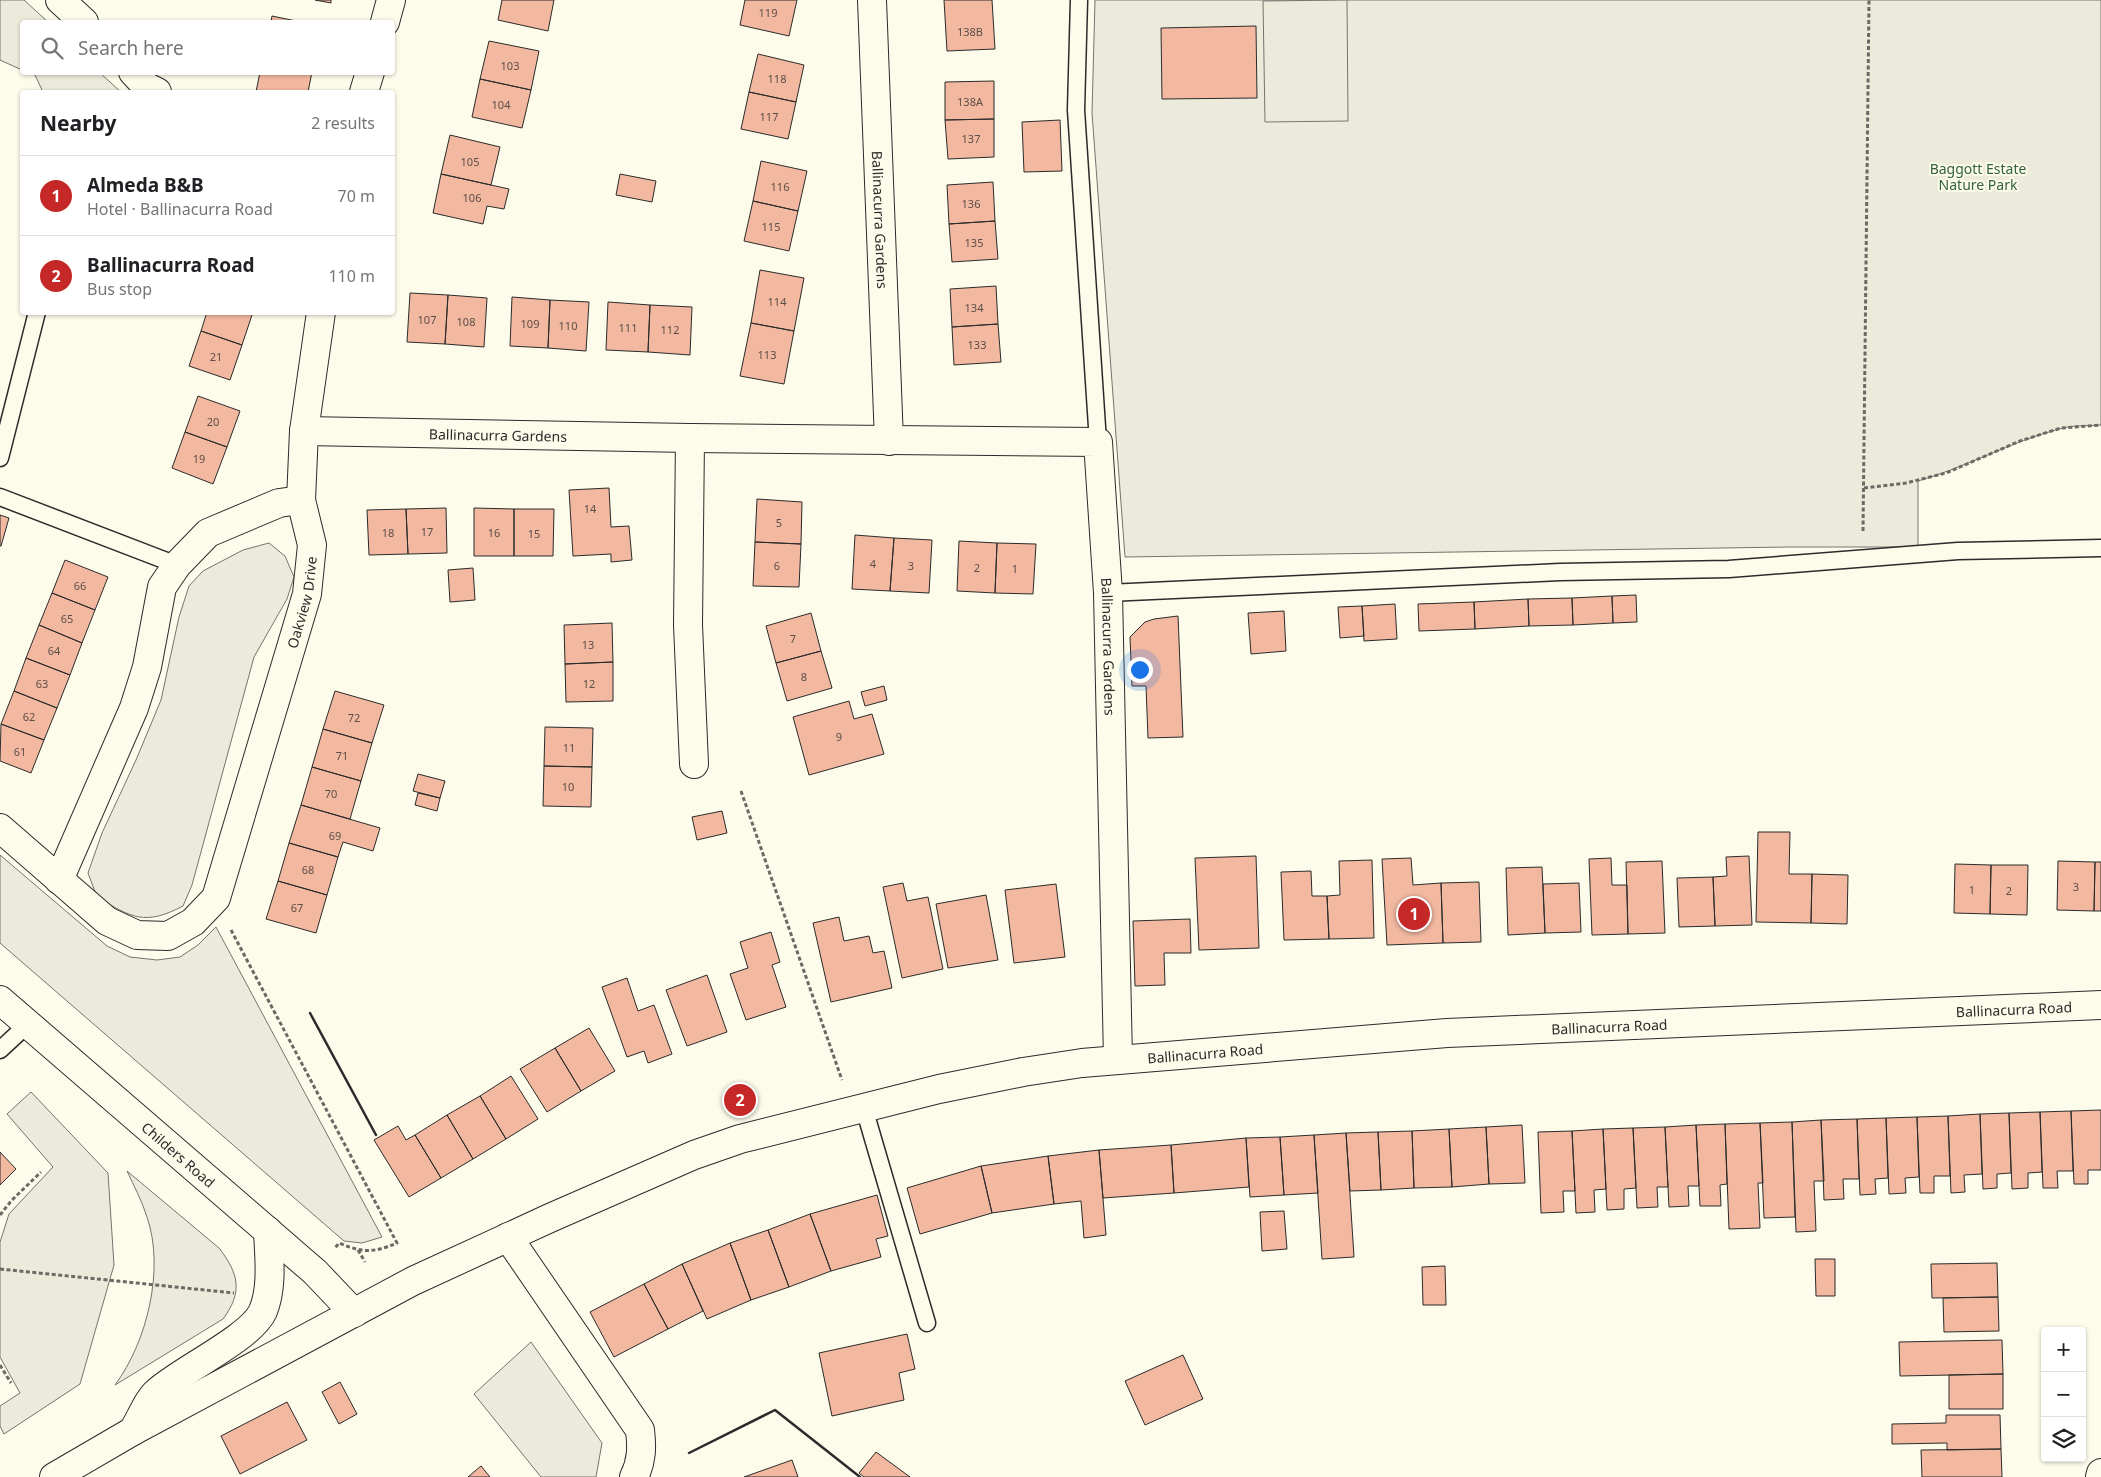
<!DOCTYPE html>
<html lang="en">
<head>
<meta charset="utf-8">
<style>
  body { margin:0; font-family:"Noto Sans",sans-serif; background:#f6f6f6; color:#202124 }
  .controls { position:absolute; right:15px; bottom:15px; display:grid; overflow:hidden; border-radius:5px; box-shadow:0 1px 4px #0004 }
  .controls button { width:45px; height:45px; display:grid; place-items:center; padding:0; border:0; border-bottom:1px solid #e0e0e0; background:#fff; color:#202124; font:25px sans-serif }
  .you { position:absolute; left:1139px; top:669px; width:18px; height:18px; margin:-12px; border:4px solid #fff; border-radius:50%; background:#1a73e8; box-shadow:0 0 0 8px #1a73e833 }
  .badge { display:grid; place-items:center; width:32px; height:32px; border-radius:50%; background:#c62828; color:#fff; font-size:16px; font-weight:700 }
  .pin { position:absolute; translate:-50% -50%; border:2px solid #fff; box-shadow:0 1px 5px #0006 }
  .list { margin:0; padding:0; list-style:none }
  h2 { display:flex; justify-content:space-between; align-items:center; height:65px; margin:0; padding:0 20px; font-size:21px }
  h2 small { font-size:16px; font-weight:400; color:#757577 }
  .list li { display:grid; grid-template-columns:32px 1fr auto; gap:15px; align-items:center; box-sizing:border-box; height:80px; padding:0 20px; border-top:1px solid #e0e0e0 }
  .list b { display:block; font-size:19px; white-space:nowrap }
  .list p { margin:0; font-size:16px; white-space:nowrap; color:#757577 }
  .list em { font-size:16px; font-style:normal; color:#757577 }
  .icon { flex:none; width:28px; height:28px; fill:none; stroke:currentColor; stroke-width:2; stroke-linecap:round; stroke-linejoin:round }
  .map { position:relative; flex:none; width:2101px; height:1477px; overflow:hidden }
  .search { position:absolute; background:#fff; box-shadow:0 1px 4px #0004; left:20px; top:20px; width:375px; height:55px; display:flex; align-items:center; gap:12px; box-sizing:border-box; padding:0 18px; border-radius:5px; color:#757577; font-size:19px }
  .panel { position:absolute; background:#fff; box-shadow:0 1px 4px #0004; left:20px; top:90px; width:375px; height:225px; border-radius:5px }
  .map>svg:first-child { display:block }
  .green { fill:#ecebdb; stroke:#74746e }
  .parking { fill:#eceadb; stroke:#74746e }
  .building { fill:#f2b8a0; stroke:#2b2b2b }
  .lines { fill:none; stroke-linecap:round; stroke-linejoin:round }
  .service-casing { stroke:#2b2b2b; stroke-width:19 }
  .minor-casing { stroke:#2b2b2b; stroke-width:30 }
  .tertiary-casing { stroke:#2b2b2b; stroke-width:30 }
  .secondary-casing { stroke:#2b2b2b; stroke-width:30 }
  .path { stroke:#6a6964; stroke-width:3; stroke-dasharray:4 2.5; stroke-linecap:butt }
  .service { stroke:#fdfbea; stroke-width:16 }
  .minor { stroke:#fdfbea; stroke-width:28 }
  .tertiary { stroke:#fdfbea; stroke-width:28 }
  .secondary { stroke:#fdfbea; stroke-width:28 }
  .wall { stroke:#2b2b2b; stroke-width:2.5 }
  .labels { text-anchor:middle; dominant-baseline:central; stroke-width:4; stroke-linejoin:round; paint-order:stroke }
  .number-label { font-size:11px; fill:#5d4e48 }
  .park-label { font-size:14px; fill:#34623c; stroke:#fdfbea }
  .street-label { font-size:14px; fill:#2b2b2b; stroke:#fdfbea }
</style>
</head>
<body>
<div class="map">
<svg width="2101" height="1477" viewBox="0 0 2101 1477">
  <rect width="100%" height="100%" fill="#fdfbea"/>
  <path class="green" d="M0,0H24L48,22H22V70L0,60Z
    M1095,0H2101V425C2087,426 2072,425 2059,429C2010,442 1967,467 1918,481V547H1789L1125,557L1092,113Z
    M29,73H100L121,92H43L35,75Z
    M269,543L285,556L294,577L287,599L254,657L192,885L183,906C145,926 132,918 97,897L88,873L102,833L136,760L161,700L179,617L189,586L203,571L243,550Z
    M0,855L107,946L130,957L157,960L180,957L198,945L216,927L382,1237L362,1243L344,1241L0,943Z
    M127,1171L219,1248C239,1274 243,1292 223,1319L115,1385C147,1342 165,1269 147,1217C142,1201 134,1186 127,1171Z
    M531,1342L602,1443L596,1477H541L474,1394Z"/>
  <path class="parking" d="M1347,0L1348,121L1265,122L1263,1Z
    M31,1092L108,1173L114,1265L80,1384L4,1434L0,1426V1406L20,1393L0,1357V1242L9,1214L53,1167L7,1114Z"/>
  <path class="building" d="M315,0H331V3Z
    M502,0H554L548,31L498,20Z
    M745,0H797L789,36L740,25Z
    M944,0H992L995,49L947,51Z
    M272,16L301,22H271Z
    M1256,26L1257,98L1162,99L1161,28Z
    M489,41L539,51L531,90L480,79Z
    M758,54L804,65L796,102L749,92Z
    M260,72H312L308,92H256Z
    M480,79L531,90L522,128L472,117Z
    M994,81V119L945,120V82Z
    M749,92L796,102L788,139L741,129Z
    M994,119V157L948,159L945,120Z
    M1060,120L1062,171L1024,172L1022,122Z
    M450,135L500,147L491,185L441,174Z
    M761,161L807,171L798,211L753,201Z
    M441,174L509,189L504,209L487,206L483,224L433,213Z
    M620,174L656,181L652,202L616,195Z
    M993,182L995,221L949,224L947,185Z
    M753,201L798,211L789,251L744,241Z
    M995,221L998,259L952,262L949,224Z
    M760,270L804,278L794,331L751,323Z
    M996,286L998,324L952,327L950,289Z
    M410,293L448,295L445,344L407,342Z
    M448,295L487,298L484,347L445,344Z
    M512,297L550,300L548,348L510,346Z
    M550,300L589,302L586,351L548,348Z
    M608,302L650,305L648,352L606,350Z
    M650,305L692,307L690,355L648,352Z
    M207,312H253L242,345L201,331Z
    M751,323L794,331L784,384L740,376Z
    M998,324L1001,362L954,365L952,327Z
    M201,331L242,345L230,380L189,366Z
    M198,396L240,411L227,447L185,432Z
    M185,432L227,447L213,484L172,468Z
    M609,488L611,527L629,526L632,560L611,562V554L573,556L569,490Z
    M757,499L802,502L801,544L755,542Z
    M446,508L447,553L408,554L406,509Z
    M474,508L514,509V556H474Z
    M406,509L408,554L369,555L367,510Z
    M514,509H554L553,556H514Z
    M0,515L9,518L1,546H0Z
    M855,535L894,538L890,591L852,589Z
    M894,538L932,540L929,593L890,591Z
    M959,541L997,543L995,593L957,591Z
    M755,542L801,544L799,587L753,586Z
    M997,543L1036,544L1033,594L995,593Z
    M65,560L108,577L95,610L52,593Z
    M473,568L475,600L450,602L448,570Z
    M52,593L95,610L82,643L39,625Z
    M1636,595L1637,622L1613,623L1612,596Z
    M1612,596L1613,623L1573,625L1572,598Z
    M1572,598L1573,625L1529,626L1528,599Z
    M1528,599L1529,626L1475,629L1474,602Z
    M1474,602L1475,629L1419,631L1418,604Z
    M1395,604L1397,639L1364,641L1362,606Z
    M1362,606L1364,636L1340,638L1338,607Z
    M1284,611L1286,651L1251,654L1248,613Z
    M811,613L821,651L776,663L766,626Z
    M1178,616L1183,737L1148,738L1146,686H1132L1130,637L1145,622L1154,619Z
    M612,623L613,662L565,664L564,625Z
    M39,625L82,643L70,675L26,658Z
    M821,651L832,688L787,701L776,663Z
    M26,658L70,675L57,708L14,691Z
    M613,662V701L566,702L565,664Z
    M884,686L887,700L865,706L861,692Z
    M14,691L57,708L44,740L1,724Z
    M335,691L384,705L372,743L323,729Z
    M849,701L854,719L872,714L884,754L809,775L793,717Z
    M1,724L44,740L31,773L0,761Z
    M545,727L593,728L592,767L544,766Z
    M323,729L372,743L361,781L312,767Z
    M544,766L592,767L591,807L543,806Z
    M312,767L361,781L350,819L301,805Z
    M418,774L445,781L440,798L413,791Z
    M418,793L440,798L437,811L415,805Z
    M301,805L380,828L373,851L343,842L338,857L289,843Z
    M722,811L727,833L697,840L692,817Z
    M1758,832H1790L1789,874H1812L1811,923L1756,922Z
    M289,843L338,857L327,895L278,881Z
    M1256,856L1259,948L1199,950L1195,858Z
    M1749,856L1752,925L1715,926L1713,877L1727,876L1726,857Z
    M1411,858L1413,885L1441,883L1443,943L1387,945L1382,859Z
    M1611,858L1612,885H1627L1628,934L1592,935L1589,859Z
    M1372,860L1374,938L1329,939L1327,896L1340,895L1339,861Z
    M1662,861L1665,933L1628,934L1626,862Z
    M2058,861L2095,862L2094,911L2057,910Z
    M2095,862H2101V911H2094Z
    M1955,864L1991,865L1990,914L1954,913Z
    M1991,865H2028L2027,915L1990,914Z
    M1542,867L1545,933L1508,935L1506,868Z
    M1311,871L1312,896H1327L1329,939L1284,940L1281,872Z
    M1812,874L1848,875L1847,924L1811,923Z
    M1713,877L1715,926L1679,927L1677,878Z
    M278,881L327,895L316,933L266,919Z
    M1479,882L1481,942L1443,943L1441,883Z
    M903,883L907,901L928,897L943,969L902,978L883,887Z
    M1579,883L1581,932L1545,933L1543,884Z
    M1056,884L1065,957L1014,963L1005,890Z
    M986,895L998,960L948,968L936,904Z
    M839,917L844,941L869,936L873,953L884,951L892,988L831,1002L813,923Z
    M1190,919L1191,953H1164L1165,985L1135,986L1133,921Z
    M771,932L780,962L772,965L786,1007L746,1020L730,974L748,968L740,942Z
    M707,975L727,1032L687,1046L666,990Z
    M627,978L638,1011L654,1005L672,1054L648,1063L644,1051L627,1057L602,987Z
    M589,1028L615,1071L581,1091L555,1048Z
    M555,1048L581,1091L547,1112L520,1069Z
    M511,1076L538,1119L506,1139L480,1096Z
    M480,1096L506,1139L473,1159L447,1115Z
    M2101,1110V1170H2088V1184H2074L2071,1111Z
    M2071,1111L2073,1171H2057L2058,1188H2043L2040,1112Z
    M2040,1112L2042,1172L2028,1173V1188L2012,1189L2009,1113Z
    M2009,1113L2011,1173L1997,1174V1188L1983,1189L1980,1114Z
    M1980,1114L1982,1174L1964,1175L1965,1192L1951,1193L1948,1116Z
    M447,1115L473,1159L441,1178L415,1135Z
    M1948,1116L1950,1176H1934V1193H1920L1917,1117Z
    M1917,1117L1919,1177L1905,1178L1906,1193L1889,1194L1886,1118Z
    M1886,1118L1888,1178L1875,1179L1876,1194L1860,1195L1857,1119Z
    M1857,1119L1859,1179H1843L1844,1199L1824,1200L1821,1120Z
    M1821,1120L1824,1181H1814L1816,1231L1796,1232L1792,1122Z
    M1792,1122L1795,1217L1764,1218L1760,1123Z
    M1760,1123L1763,1183H1758L1760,1228L1729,1229L1725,1124Z
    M1725,1124L1727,1184L1720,1185L1721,1206H1700L1696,1125Z
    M1522,1125L1525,1183L1489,1184L1486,1127Z
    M1696,1125L1699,1186H1688L1689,1206L1669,1207L1665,1127Z
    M398,1126L406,1140L415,1135L441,1178L409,1197L374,1140Z
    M1486,1127L1489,1184L1452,1187L1449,1129Z
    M1665,1127L1668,1187H1657L1658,1207L1637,1208L1633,1128Z
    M1633,1128L1636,1188L1624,1189V1209L1607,1210L1603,1129Z
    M1449,1129L1452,1187L1414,1188L1412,1131Z
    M1603,1129L1606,1189L1594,1190L1595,1212L1576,1213L1572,1131Z
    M1412,1131L1414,1188L1381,1190L1378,1132Z
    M1572,1131L1575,1191H1563L1564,1212L1541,1213L1538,1132Z
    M1378,1132L1381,1190L1350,1191L1346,1133Z
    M1346,1133L1354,1257L1322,1259L1314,1135Z
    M1314,1135L1318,1193L1284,1195L1280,1137Z
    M1280,1137L1284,1195L1250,1197L1246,1138Z
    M1246,1138L1249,1187L1174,1193L1171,1145Z
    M1171,1145L1174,1193L1103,1198L1099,1150Z
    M1099,1150L1106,1235L1084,1238L1081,1201L1054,1204L1048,1156Z
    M0,1152L16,1169L0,1185Z
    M1048,1156L1054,1204L992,1213L981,1166Z
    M981,1166L992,1213L920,1234L907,1188Z
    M877,1195L888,1236L876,1239L881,1257L831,1271L810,1214Z
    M1284,1211L1287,1249L1262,1251L1260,1212Z
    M810,1214L831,1271L789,1287L768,1230Z
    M768,1230L789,1287L751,1300L730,1243Z
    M730,1243L751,1300L707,1319L682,1264Z
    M1815,1259H1835V1296H1816Z
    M1997,1263L1998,1297L1932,1298L1931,1264Z
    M682,1264L703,1311L668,1329L644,1284Z
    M1445,1266L1446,1305H1423L1422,1267Z
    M644,1284L668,1329L614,1357L590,1312Z
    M1998,1297L1999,1331L1944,1332L1943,1298Z
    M907,1334L915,1369L899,1373L904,1400L832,1416L819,1353Z
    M2002,1340L2003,1374L1900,1376L1899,1342Z
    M1183,1355L1203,1399L1145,1425L1125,1381Z
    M2003,1374V1409H1949V1375Z
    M340,1382L357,1414L339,1424L322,1392Z
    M287,1402L307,1440L240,1474L221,1436Z
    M1946,1415H2000L2001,1449L1947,1450V1443L1892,1444V1424L1946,1423Z
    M2001,1449L2002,1477H1922L1921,1450Z
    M876,1452L910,1477H864L859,1473Z
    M792,1460L798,1477H744Z
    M481,1466L490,1477H468Z"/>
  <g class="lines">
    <defs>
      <path id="service" d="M1079,0L1076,110L1098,442
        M0,458L37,312
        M0,497L177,565
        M1108,593L1560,572L1729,569L1958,551L2101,548
        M0,1050L28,1024
        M864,1108L927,1323"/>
      <g id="minor">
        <path d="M60,0L84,22"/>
        <path id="s1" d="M872,0L889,441"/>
        <path d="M385,22L391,0"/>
        <path d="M133,72L147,87L157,92"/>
        <path d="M364,92L370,72"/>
        <path id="s2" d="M304,431L690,438L1098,442L1108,593L1118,1060"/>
        <path d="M690,438L688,625L694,764"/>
        <path id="s3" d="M0,828L107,921L137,935L168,936L193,922L216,898L307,594L312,545L301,500L304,431L321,312"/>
        <path d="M59,880L134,708L147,667L162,587L177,565L208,533L279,503L301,500"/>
        <path d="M508,1237L640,1430C642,1447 642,1461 634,1477"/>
      </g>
      <path id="tertiary" d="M2100,1477L2101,1473"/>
      <g id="secondary">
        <path id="s4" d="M0,1000L315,1272L354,1313"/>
        <path d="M133,1431C140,1420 148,1399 157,1392C181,1370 251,1338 263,1311C273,1287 269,1256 268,1231"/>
        <path id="s5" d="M54,1477L133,1431L413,1281L550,1218L694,1155L740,1139L939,1089L1023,1072L1082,1063L1447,1033L2101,1005"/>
      </g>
    </defs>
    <use href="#service" class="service-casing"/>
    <use href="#minor" class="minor-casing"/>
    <use href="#tertiary" class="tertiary-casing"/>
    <use href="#secondary" class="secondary-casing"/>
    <path class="path" d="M1864,488L1906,483L1946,473L2020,441L2061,428L2101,425
      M1863,531L1869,0
      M741,791L842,1080
      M231,930L397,1243C373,1253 363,1253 339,1243L335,1248
      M0,1215L12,1200L41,1172
      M358,1250L365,1262
      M0,1269L234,1293
      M0,1365L11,1383"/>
    <use href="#service" class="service"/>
    <use href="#minor" class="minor"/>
    <use href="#tertiary" class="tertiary"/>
    <use href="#secondary" class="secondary"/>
    <path class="wall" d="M310,1013L376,1135
      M689,1453L775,1410L860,1477"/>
  </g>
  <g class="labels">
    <g class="number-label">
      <text x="768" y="12">119</text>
      <text x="970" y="31">138B</text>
      <text x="510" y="65">103</text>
      <text x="777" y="78">118</text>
      <text x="970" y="101">138A</text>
      <text x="501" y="104">104</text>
      <text x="769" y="116">117</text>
      <text x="971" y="138">137</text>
      <text x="470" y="161">105</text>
      <text x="780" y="186">116</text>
      <text x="472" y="197">106</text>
      <text x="971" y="203">136</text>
      <text x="771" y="226">115</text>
      <text x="974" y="242">135</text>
      <text x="777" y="301">114</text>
      <text x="974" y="307">134</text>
      <text x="427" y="319">107</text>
      <text x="466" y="321">108</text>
      <text x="530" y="323">109</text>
      <text x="568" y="325">110</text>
      <text x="628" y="327">111</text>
      <text x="670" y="329">112</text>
      <text x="977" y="344">133</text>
      <text x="767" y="354">113</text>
      <text x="216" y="356">21</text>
      <text x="213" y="421">20</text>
      <text x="199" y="458">19</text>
      <text x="590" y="508">14</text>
      <text x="779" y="522">5</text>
      <text x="427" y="531">17</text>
      <text x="388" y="532">18</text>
      <text x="494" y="532">16</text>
      <text x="534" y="533">15</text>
      <text x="873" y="563">4</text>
      <text x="777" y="565">6</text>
      <text x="911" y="565">3</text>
      <text x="977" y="567">2</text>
      <text x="1015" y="568">1</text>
      <text x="80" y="585">66</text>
      <text x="67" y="618">65</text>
      <text x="793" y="638">7</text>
      <text x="588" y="644">13</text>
      <text x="54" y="650">64</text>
      <text x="804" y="676">8</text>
      <text x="42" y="683">63</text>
      <text x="589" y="683">12</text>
      <text x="29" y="716">62</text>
      <text x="354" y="717">72</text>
      <text x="839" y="736">9</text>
      <text x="569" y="747">11</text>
      <text x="20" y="751">61</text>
      <text x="342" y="755">71</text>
      <text x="568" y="786">10</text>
      <text x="331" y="793">70</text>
      <text x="335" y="835">69</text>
      <text x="308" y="869">68</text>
      <text x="2076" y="886">3</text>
      <text x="1972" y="889">1</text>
      <text x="2009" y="890">2</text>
      <text x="297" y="907">67</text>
    </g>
    <g class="park-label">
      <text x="1978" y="168">Baggott Estate<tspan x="1978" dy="16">Nature Park</tspan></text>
    </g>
    <g class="street-label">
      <text stroke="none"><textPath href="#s1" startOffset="220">Ballinacurra Gardens</textPath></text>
      <text stroke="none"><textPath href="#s2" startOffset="194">Ballinacurra Gardens</textPath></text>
      <text stroke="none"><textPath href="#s3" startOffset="576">Oakview Drive</textPath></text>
      <text stroke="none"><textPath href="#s2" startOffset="999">Ballinacurra Gardens</textPath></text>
      <text stroke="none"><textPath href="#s5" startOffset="2050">Ballinacurra Road</textPath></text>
      <text stroke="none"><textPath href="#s5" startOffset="1645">Ballinacurra Road</textPath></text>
      <text stroke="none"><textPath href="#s5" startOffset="1240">Ballinacurra Road</textPath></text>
      <text stroke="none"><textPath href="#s4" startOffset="236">Childers Road</textPath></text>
    </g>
  </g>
</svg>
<div class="controls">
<button>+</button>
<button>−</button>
<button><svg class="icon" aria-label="layers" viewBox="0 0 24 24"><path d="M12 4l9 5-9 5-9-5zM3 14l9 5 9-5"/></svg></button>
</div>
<div class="you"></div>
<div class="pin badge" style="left:1414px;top:914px">1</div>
<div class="pin badge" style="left:740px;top:1100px">2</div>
<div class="search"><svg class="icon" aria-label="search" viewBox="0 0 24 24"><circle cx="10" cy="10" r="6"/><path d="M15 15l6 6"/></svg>Search here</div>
<section class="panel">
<h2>Nearby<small>2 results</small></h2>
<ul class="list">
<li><span class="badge">1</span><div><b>Almeda B&amp;B</b><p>Hotel · Ballinacurra Road</p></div><em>70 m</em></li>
<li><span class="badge">2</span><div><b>Ballinacurra Road</b><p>Bus stop</p></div><em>110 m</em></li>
</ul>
</section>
</div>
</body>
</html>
